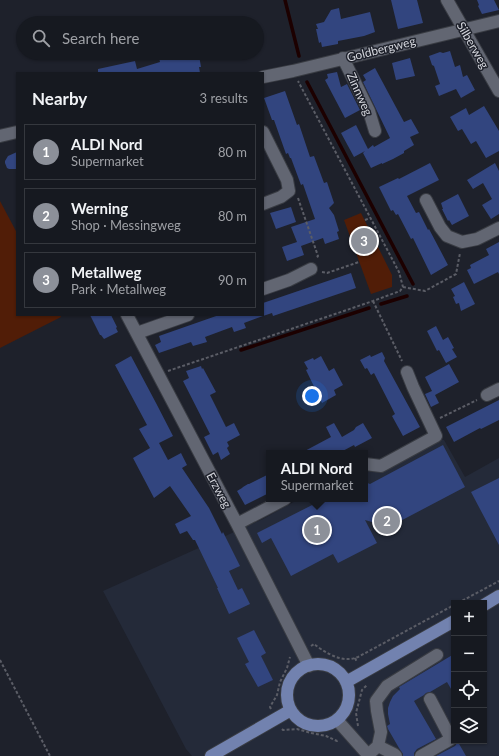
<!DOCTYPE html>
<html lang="en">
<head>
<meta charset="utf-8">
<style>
  body { margin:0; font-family:Lato,sans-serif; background:#23262d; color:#f1f3f6 }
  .controls { position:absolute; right:12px; bottom:12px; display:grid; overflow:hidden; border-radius:0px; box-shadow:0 1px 3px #0004 }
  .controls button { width:36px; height:36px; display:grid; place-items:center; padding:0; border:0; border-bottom:1px solid #35383e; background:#161920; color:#f1f3f6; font:20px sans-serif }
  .you { position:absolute; left:312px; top:396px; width:14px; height:14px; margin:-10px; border:3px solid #fff; border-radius:50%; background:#1a73e8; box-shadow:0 0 0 6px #1a73e833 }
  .badge { display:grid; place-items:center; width:26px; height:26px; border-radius:50%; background:#8c9099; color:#fff; font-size:13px; font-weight:700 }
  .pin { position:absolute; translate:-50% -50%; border:2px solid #fff; box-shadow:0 1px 4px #0006 }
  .popup { position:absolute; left:266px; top:450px; width:102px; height:52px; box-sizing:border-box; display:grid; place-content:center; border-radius:0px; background:#161920; filter:drop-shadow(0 1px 3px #0005); font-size:13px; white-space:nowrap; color:#9ea0a5 }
  .popup b { font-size:15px; color:#f1f3f6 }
  .popup::after { content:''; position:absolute; left:50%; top:100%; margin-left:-8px; border:8px solid transparent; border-top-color:#161920 }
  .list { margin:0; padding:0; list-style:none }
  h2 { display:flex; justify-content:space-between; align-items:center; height:52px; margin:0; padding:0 16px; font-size:17px }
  h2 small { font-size:13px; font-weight:400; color:#9ea0a5 }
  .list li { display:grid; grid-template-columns:26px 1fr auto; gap:12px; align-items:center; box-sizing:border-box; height:56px; margin:0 8px 8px; padding:0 8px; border:1px solid #35383e; border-radius:0px }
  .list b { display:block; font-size:15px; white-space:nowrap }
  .list p { margin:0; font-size:13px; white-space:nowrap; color:#9ea0a5 }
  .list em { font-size:13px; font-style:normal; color:#9ea0a5 }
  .icon { flex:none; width:22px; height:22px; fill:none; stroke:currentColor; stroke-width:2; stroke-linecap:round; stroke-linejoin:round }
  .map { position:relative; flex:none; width:499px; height:756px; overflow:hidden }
  .search { position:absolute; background:#161920; box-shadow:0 1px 3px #0004; left:16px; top:16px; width:248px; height:44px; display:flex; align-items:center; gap:10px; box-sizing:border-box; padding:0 14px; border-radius:22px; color:#9ea0a5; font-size:15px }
  .panel { position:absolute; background:#161920; box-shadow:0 1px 3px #0004; left:16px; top:72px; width:248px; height:244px; border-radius:0px }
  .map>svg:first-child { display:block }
  .built { fill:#242a39; fill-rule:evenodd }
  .green { fill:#511d07 }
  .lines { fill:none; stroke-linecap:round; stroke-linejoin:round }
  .stream { stroke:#1c0000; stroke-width:3.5 }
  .building { fill:#32457f }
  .minor-casing { stroke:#393c43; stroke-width:14 }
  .major-casing { stroke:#393c43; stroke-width:14 }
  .path { stroke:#5b5d66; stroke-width:2; stroke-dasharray:3 2; stroke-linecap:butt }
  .minor { stroke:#626672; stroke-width:12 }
  .major { stroke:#7282af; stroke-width:12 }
  .labels { text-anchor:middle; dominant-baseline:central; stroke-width:3; stroke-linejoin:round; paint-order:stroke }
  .street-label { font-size:12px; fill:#d4d6dd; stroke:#1e212b }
</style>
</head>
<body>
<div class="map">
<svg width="499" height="756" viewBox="0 0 499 756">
  <rect width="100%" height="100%" fill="#1e212b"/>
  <path class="built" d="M442,439L443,440H444L465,477L499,458V756H192L186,749L103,591L263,519L299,499H365V473ZM454,603H484V741H454Z"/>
  <path class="green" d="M0,201L17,233V315H60L61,317L0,348Z
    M361,213L392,275V287L371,294L344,220Z"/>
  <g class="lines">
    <path class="stream" d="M285,0L299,56
      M307,82L413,284
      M381,304L407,296
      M241,350L369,308"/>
  </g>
  <path class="building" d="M391,0H417L423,23L398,29Z
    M477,0H494L499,10L482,14L478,6L479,5Z
    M339,8L341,19L370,12L375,32L364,36L338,41V44L322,47L321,42L319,43L316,29H318L316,24L324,22L331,10Z
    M450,51L455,67L460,65L463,77L467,75L475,90L461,98L456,89L439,96L435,86L440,84L434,66L432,65L429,56L440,52L443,53Z
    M199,55L201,67H199L200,73H98V69L135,61L137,69L160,62L159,58L168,56L169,59L180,57V59Z
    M410,58L415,76L396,80L392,63Z
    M375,68L404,122L411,119L419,133L410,137L414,145L404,151V153L393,159L382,164V163L371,168L363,153L365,151L354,157L341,133L356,125L368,149L373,145L374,147L390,138L363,82L366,80L363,75Z
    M337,72L341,87L347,84L360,110L345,118L325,80L328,78L327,74Z
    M285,91L297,125L299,124L310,157L314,156L324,183L327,182L334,203L329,208L334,215L339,231L337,232L339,239L325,244L323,238L301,246L304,255L287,261L282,247L297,242L291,227L315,219L303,184L301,185L291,158H290L288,153L286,154L274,120H272L264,98Z
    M484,106L499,131V151L486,158L476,141L471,144L462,129L458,131L450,117L466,108L469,115Z
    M17,152V169H9L7,168L5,163V161L8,156Z
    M430,163L439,180L407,196L416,213L419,212L428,230L429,229L448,265L431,275L413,238L411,239L398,214L396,215L393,210L391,211L379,187L398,178L399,179Z
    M495,163L499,171V214L491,219L482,205L492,199L483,183L473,189L467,180Z
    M458,194L469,216L452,225L449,220L448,221L442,209H443L441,203Z
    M291,207L296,222L276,229L270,213Z
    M499,242V274L498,272L474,284L467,270L471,268L470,265L489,255L486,249Z
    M351,273L356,288L273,316L272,313L263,316V303Z
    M464,282L475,304L461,311L459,303L456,304L453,297L455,296L451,289Z
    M90,315H111L117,327L116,328L118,332L104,339L101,335H100Z
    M219,315H262L263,316L244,323L246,328L234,332L232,327L205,337L207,342L193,346L191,342L159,353L155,345L161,342L159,336Z
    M436,326L443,340L448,337L454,348L452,349L457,357L446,363L439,350L437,351L427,331Z
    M382,352L385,358L384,361L420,427L403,436L392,416L395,414L374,373L371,375L367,368L365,369L360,360L370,355L371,357Z
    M131,356L156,403L173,436L159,443L168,460L181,453L187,465L182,468L209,508L222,534L223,532L240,566L229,571L238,590L242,588L250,604L229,614L217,588H218L195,540H193L187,531L180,534L175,524L191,516L170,486L154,498L133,458L150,448L139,429L147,425L115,365Z
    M321,356L329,371L334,368L343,385L334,390L336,395L322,403L306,370L308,369L304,362L313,358L314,360Z
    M449,364L459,382L435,395L439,403L431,407L425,394L432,391L425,377Z
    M201,366L202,369L203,368L216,392L210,395L226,427L234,423L240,435L227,442L229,446L227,448L230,454L221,460L218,452L213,455L204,437L210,434L183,381L189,378L186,371Z
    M499,400V420L481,429L480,428L454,442L446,427Z
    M334,423L342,437L354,430L356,427L363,423L372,438L355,447L354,445L339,453H301L331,437L326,427Z
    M443,445L465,487L389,527L365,520L377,543L338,563L333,554L291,576L271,538L262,543L257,533L324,499H365V482L370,484Z
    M269,474V493L245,505L237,491L242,488L243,487L248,484H249Z
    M499,478V545L471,492Z
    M254,630L266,653L261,656L273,680L258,687L245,664L249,662L237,638Z
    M454,654V694L447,682L430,692L426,693L424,695L414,701L436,739L417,749L414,753V756H403V754L399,748L388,729L387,726L390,724L388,714V708L390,702L393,696L400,689L399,687Z
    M458,742L466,756H436L455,746Z"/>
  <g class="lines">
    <defs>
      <path id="minor" d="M447,0L499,91
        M343,58L369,111L375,131
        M263,77L293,71L499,21
        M263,132L287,180L289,191L281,197L263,204
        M0,136L17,132
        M426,200L440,227L447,236L462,242L477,239L499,228
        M263,289L289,280L311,269
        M127,315L237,524L309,666
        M137,333L188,315
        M487,395L499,389
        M365,464L381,466L436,436L413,387L407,372
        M237,524L285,499
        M337,720L369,756
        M378,746L394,754L396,756
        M368,755L378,746L381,732L377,711L376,701L387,686L437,655
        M421,756L451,739L430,699"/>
      <path id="major" d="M484,605L499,596
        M287 695a31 31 0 1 1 62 0a31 31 0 1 1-62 0Z
        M346,682L454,621
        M211,756L291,710"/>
    </defs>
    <use href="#minor" class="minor-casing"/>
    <use href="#major" class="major-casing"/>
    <path class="path" d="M298,198L318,256L316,259
      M365,220L370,218
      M322,272L327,273L359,262
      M403,287L425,291L456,274L460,253
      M373,301L402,361
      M168,371L373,301L400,291L403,287L399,272L298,81
      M440,418L477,400
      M458,603L499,581
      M311,646L314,644C323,651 337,660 349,659C352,659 355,658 358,657L454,605
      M355,658L357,662
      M0,660L50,756
      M271,709L270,707L277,695L280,682L287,668L290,657
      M358,726L356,713L362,690L367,685
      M282,729L283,730L297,729L311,733L326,736L337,741L339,740"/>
    <use href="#minor" class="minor"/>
    <use href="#major" class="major"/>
  </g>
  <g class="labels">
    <g class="street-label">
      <text transform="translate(473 45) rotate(60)">Silberweg</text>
      <text transform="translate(381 49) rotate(-14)">Goldbergweg</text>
      <text transform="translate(360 94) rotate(66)">Zinnweg</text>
      <text transform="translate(219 490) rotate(62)">Erzweg</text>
    </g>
  </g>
</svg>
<div class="controls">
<button>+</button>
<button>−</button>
<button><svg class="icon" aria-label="locate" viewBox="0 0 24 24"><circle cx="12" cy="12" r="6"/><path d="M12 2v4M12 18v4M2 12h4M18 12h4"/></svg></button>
<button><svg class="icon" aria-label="layers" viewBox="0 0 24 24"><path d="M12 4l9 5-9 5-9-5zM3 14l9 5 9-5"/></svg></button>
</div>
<div class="you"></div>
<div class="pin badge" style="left:317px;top:530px">1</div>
<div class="popup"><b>ALDI Nord</b>Supermarket</div>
<div class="pin badge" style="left:387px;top:521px">2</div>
<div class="pin badge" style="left:364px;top:241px">3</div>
<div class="search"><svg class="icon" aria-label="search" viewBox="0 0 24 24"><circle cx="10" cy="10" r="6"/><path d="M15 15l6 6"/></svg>Search here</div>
<section class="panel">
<h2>Nearby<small>3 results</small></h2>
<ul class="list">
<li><span class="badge">1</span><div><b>ALDI Nord</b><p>Supermarket</p></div><em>80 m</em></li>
<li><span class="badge">2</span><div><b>Werning</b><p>Shop · Messingweg</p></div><em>80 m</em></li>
<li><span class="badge">3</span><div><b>Metallweg</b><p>Park · Metallweg</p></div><em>90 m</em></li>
</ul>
</section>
</div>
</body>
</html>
